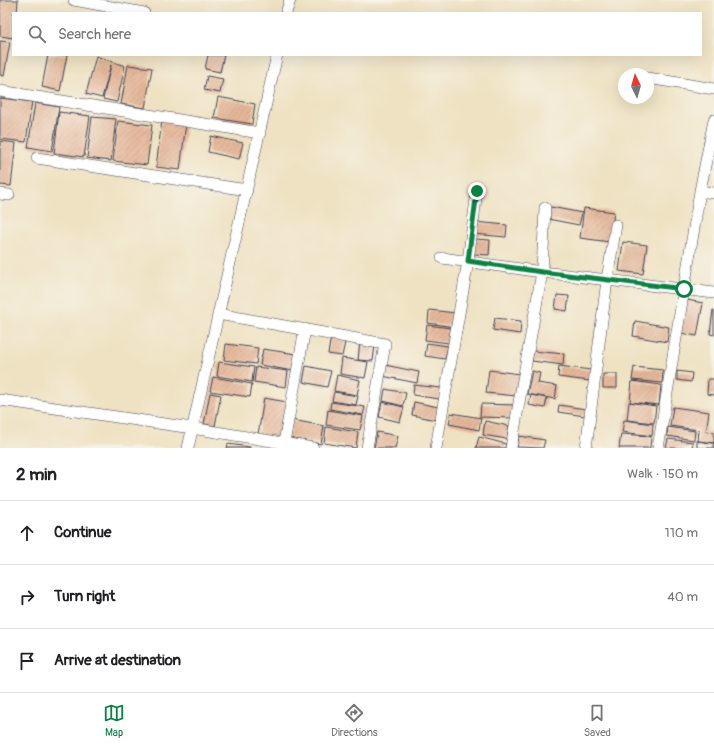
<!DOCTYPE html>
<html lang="en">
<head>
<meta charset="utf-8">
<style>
  body { margin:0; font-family:Pangolin,sans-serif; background:#f6f6f6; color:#202124 }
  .compass { position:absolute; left:618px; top:68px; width:36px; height:36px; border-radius:50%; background:#fff; box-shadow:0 4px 16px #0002; rotate:355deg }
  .stop { position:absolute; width:12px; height:12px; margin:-9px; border:3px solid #0b8043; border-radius:50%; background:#fff }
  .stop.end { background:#0b8043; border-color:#fff; box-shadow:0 1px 4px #0008 }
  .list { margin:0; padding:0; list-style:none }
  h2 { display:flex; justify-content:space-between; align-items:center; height:52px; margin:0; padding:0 16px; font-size:17px }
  h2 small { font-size:13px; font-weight:400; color:#757577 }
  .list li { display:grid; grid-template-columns:26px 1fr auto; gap:12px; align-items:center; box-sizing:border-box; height:64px; padding:0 16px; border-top:1px solid #e0e0e0 }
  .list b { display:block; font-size:15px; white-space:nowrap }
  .list em { font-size:13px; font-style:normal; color:#757577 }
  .icon { flex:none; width:22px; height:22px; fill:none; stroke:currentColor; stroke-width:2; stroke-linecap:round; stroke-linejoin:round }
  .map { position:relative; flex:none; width:714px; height:448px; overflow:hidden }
  .search { position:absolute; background:#fff; box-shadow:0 4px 16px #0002; left:12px; right:12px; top:12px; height:44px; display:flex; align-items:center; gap:10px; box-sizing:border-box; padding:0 14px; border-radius:0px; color:#757577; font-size:15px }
  .sheet { height:244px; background:#fff }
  nav { display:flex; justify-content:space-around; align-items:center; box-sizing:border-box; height:56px; border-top:1px solid #e0e0e0; background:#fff; font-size:11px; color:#757577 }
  nav a { display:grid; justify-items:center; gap:2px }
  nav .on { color:#0b8043 }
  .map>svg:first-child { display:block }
  .building { fill:url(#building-hatch) }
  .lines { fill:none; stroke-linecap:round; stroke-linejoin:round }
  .minor-casing { stroke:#413f4f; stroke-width:12 }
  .minor { stroke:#fff; stroke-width:11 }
  .route { stroke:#0b8043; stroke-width:5 }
</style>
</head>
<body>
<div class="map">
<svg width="714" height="448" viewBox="0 0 714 448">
  <defs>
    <pattern id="building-hatch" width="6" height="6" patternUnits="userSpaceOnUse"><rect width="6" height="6" fill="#e5b79a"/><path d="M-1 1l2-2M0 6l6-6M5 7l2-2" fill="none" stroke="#c49d86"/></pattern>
  </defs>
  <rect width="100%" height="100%" fill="#f7f3e8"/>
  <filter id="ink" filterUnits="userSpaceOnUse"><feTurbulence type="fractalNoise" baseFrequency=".025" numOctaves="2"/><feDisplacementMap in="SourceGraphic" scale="8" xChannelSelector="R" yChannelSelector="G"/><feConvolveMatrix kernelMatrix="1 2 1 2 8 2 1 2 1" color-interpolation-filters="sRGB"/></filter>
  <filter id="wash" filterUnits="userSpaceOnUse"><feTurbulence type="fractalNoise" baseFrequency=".012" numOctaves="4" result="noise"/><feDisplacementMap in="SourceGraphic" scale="16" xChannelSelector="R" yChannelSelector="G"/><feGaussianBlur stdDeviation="0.9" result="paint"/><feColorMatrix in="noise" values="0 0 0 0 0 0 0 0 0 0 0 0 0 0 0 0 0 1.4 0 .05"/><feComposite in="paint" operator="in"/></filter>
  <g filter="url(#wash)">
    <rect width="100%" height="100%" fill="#efe2c3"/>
    <g id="blocks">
      <path class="building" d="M0,0H18L17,13H13V38L0,36Z
        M0,41L10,42L4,76L0,75Z
        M48,55H67L60,91L42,87Z
        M208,55H224L220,72L205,69Z
        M96,56L125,66L117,102L103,99L111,65L102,98L86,94Z
        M128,65L152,68L145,108L121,104Z
        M207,76L223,79L220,93L204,90Z
        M218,97L255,104L252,124L214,118Z
        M0,98L32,102L26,142L0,139Z
        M35,103L59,107L52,151L28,147Z
        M59,112L90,116L84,157L54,153Z
        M92,117L116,119L111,161L87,158Z
        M162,120L186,123L180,170L156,167Z
        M118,121L152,125L147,165L113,161Z
        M211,136L243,143L239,159L208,152Z
        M0,141L16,143L11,186L0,185Z
        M551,207L582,213L579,225L548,219Z
        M584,208L614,212L610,242L580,238Z
        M474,222L507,225L506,237L473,234Z
        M475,239L490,240L489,255L474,254Z
        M623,242L647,245L643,274L619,271Z
        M557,295L569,296L567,311L555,309Z
        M687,300L703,303L697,336L681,333Z
        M429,310L456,313L454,327L428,323Z
        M713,310H714V335L710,334Z
        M495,318L521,321L520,334L493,330Z
        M635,321L669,327L667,342L633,336Z
        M427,325L451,328L449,343L425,340Z
        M331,336L346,338L342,356L328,354Z
        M360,342L375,344L373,361L358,360Z
        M427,343L448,346L445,359L425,356Z
        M226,344L258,348L256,364L224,360Z
        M263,349L296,354L293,371L260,365Z
        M533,351L564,354L563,365L532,361Z
        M342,358L368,362L365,378L340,374Z
        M219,362L254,367L252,382L217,376Z
        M385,365L419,372L417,383L382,376Z
        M306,366L331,371L327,387L303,382Z
        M559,366L591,370L590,381L558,377Z
        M256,367L288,371L286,387L254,382Z
        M634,367L663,370L662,383L632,380Z
        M489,370L520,374L517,396L486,393Z
        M532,371L540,373L538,383L557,386L555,399L527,394Z
        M677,371L692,373L691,382L677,380Z
        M603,374H617V388H603Z
        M337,375L360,380L357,395L334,391Z
        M213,377L252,384L250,397L210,391Z
        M708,379H714V395L707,394Z
        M632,381L661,385L659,405L630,402Z
        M414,385L441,388L439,399L413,395Z
        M385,389L406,393L403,406L383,401Z
        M334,392L358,396L356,405L332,401Z
        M210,393L221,395L215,426L204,424Z
        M531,395L547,398L545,408L529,405Z
        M264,398L287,402L282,439L258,435Z
        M331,402L365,407L363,415L330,409Z
        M382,402L404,407L400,422L379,417Z
        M414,402L438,407L436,420L412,415Z
        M629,402L656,406L654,423L627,420Z
        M481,404L515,405V418L480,417Z
        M559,405L586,409L585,416L558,412Z
        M673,407L709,412L706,431L714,432V443L698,441L699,430L670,426Z
        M328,410L363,416L360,430L326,425Z
        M451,413L481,418L479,430L449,424Z
        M292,420L324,426L321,444L288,438Z
        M624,420L653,424L652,436L622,432Z
        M485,421L509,426L507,439L483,435Z
        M326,427L358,432L356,448L324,443Z
        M668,427L695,431L694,440L667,436Z
        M377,432L398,436L395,448H374Z
        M621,434L651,436L650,448H619Z
        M519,436L545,440L543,448L517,447Z
        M479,437L506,444L505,448H476Z
        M668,439L693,442L692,448H666Z
        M697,441L714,443V448H697Z
        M228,444L250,447V448H227Z"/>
    </g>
  </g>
  <g filter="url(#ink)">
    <use href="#blocks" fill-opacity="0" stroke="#413f4f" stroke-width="1"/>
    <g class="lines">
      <defs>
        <path id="minor" d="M74,0L144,13
          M286,13L290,0
          M648,78L714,89
          M0,91L260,133
          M37,158L247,190
          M700,191L714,193
          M0,194L9,195
          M442,258L542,272L714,293
          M218,314L385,344L367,448
          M0,400L192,428L313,448
          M188,448L277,55
          M283,448L305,329
          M436,448L468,261L477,191
          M511,448L542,272L545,208
          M586,448L607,280L616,225
          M658,448L700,191L714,120"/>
      </defs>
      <use href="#minor" class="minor-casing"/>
      <use href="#minor" class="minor"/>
    </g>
  </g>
  <g class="lines" filter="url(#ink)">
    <path class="route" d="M477,191L468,261L542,272L684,289"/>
  </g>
</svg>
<svg class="compass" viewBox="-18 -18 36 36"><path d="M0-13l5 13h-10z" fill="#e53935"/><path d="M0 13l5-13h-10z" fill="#757577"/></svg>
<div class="stop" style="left:684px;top:289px"></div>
<div class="stop end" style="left:477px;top:191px"></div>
<div class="search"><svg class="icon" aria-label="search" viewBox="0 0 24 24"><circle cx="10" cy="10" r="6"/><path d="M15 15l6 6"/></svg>Search here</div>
</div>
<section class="sheet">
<h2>2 min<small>Walk · 150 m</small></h2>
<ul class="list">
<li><svg class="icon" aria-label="ahead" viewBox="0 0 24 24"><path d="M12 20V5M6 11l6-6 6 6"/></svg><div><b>Continue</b></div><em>110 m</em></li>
<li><svg class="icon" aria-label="right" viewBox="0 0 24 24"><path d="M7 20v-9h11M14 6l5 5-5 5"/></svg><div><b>Turn right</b></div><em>40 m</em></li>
<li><svg class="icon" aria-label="arrive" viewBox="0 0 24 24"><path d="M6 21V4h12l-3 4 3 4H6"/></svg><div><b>Arrive at destination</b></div></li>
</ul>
</section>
<nav>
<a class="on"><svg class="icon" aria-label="map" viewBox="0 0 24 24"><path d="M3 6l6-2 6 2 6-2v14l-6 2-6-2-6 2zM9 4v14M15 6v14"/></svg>Map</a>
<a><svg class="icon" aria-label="directions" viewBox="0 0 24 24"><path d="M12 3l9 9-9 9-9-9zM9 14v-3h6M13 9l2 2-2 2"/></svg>Directions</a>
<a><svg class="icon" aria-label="saved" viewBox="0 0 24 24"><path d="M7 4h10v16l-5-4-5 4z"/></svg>Saved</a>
</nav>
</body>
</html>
